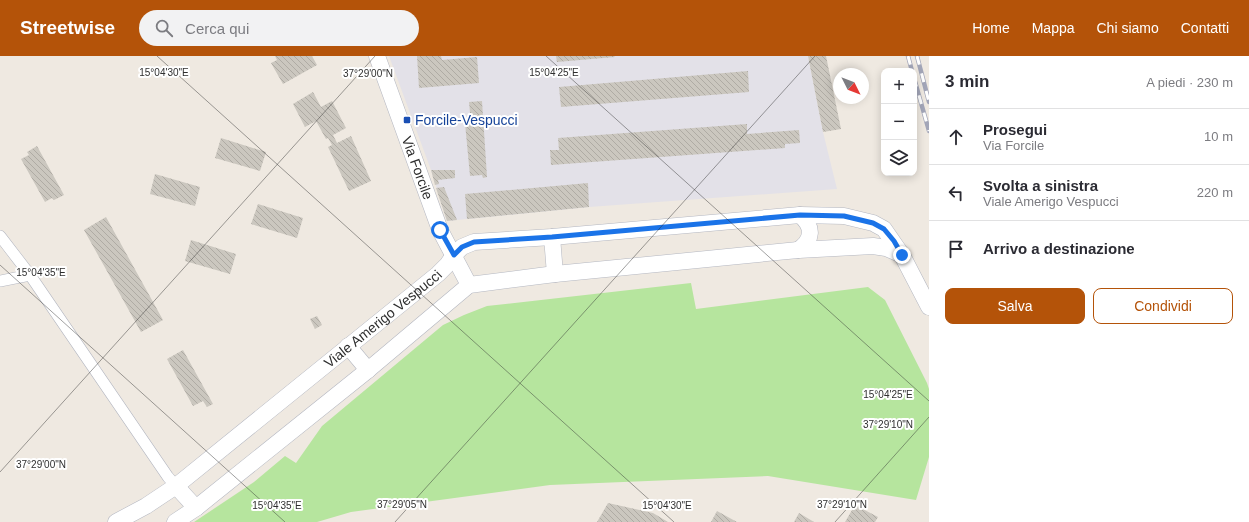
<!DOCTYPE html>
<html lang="it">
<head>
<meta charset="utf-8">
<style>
  body { margin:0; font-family:Helvetica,sans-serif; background:#f2f2f3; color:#2b2b33 }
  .controls { position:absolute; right:12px; top:12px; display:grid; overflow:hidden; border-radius:8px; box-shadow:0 2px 10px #0003 }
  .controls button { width:36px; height:36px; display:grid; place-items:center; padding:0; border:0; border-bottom:1px solid #e1e1e2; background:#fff; color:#2b2b33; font:20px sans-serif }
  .compass { position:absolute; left:833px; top:12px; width:36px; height:36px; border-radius:50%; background:#fff; box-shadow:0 2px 10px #0003; rotate:132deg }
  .stop { position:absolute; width:12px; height:12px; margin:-9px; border:3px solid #1a73e8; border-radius:50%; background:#fff }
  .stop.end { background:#1a73e8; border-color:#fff; box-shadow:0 1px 4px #0008 }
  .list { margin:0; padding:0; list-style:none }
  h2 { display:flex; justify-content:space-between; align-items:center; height:52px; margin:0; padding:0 16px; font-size:17px }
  h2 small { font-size:13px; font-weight:400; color:#7c7c81 }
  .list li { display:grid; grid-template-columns:26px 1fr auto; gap:12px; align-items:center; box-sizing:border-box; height:56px; padding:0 16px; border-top:1px solid #e1e1e2 }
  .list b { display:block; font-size:15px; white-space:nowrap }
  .list p { margin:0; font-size:13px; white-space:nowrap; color:#7c7c81 }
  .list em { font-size:13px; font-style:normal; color:#7c7c81 }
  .actions { display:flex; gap:8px; padding:12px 16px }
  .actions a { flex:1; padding:9px 0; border:1px solid #b45309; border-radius:8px; text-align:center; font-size:14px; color:#b45309 }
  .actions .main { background:#b45309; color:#fff }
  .icon { flex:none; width:22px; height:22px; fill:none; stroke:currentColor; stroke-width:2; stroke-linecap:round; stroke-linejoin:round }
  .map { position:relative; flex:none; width:929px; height:466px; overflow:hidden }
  header { display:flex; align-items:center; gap:24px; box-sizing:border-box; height:56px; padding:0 20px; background:#b45309; color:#fff }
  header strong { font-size:19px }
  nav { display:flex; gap:22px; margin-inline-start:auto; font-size:14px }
  .search { width:280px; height:36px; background:#f2f2f3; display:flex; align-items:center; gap:10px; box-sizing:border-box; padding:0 14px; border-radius:22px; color:#7c7c81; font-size:15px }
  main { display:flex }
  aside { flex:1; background:#fff }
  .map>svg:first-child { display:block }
  .industrial { fill:#e3e1e8 }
  .grass { fill:#b6e59e }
  .building { fill:url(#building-back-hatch) }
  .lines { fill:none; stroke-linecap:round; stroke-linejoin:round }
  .street-casing { stroke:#b4b7c1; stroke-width:12 }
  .secondary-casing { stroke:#b4b7c1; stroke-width:17 }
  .street { stroke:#fff; stroke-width:11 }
  .secondary { stroke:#fff; stroke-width:16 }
  .rail-casing { stroke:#a3a6b8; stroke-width:4.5 }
  .rail { stroke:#fff; stroke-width:3; stroke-dasharray:9; stroke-linecap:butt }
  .route { stroke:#1a73e8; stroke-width:5 }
  .ticks { fill:none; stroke:#2e2e2e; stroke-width:1; stroke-opacity:0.45 }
  .transit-dot { fill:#1a4fb4; stroke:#fff; stroke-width:1.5 }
  .labels { text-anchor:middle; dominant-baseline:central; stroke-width:4; stroke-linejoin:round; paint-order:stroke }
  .transit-label { font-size:14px; fill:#164399; stroke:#fff; text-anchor:start }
  .street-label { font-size:14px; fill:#2e2e2e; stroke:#fff }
  .ticks-label { font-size:10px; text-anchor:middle; fill:#2e2e2e; stroke:#fff; stroke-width:4; stroke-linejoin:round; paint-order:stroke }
</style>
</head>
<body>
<header>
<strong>Streetwise</strong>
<div class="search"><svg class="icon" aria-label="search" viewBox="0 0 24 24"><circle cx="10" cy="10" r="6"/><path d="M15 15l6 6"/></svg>Cerca qui</div>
<nav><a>Home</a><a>Mappa</a><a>Chi siamo</a><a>Contatti</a></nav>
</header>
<main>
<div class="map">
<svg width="929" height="466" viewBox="0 0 929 466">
  <defs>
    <pattern id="building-back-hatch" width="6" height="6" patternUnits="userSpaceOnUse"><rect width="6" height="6" fill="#cbc7bf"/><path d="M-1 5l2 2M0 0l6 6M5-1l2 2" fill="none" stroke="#afaba4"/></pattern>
  </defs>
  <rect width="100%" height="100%" fill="#efe9e1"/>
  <path class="industrial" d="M389,0H808L823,76L837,133L589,151L447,165L431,114Z"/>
  <path class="grass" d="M691,227L696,253L868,231L885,244L927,327L929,333V401L916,444L768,420L550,429L351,456L317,466H194L254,426L285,400L296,407L322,370L443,269L464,259L487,250Z"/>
  <path class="building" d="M275,0H312L317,9L283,28L271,7L277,4Z
    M417,0H441L442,4L477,1L479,27L419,32Z
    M556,0H614L615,1L557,6Z
    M808,0H826L841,73L823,76Z
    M748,15L749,36L561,51L559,31Z
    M313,36L321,51L332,45L346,72L333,79L337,87L351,80L371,125L349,135L328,91L332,89L328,82L326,83L316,65L305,71L293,48Z
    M482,45L487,121L483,122L482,119L470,120L465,67H471L469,46Z
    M747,68V78L799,74L800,87L785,88V92L551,109L550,94H559L558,82Z
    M221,82L266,96L260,115L215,102Z
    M37,90L64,139L54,144L52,142L45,146L21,103L29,99L27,96Z
    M431,114H455V122L438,124L439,128L435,129Z
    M155,118L200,131L195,150L150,138Z
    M588,127L589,151L467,163L465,138Z
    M444,131L457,164L447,165L436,132Z
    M258,148L303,162L297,182L251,168Z
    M106,161L163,264L141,276L84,174Z
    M191,184L236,198L230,218L185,205Z
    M317,260L322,269L315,273L310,263Z
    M183,294L213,348L207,351L203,345L193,350L167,303Z
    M608,447L653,457L668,466H597Z
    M855,449L878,461L875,466H845Z
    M717,455L737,466H711Z
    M799,457L814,466H794Z"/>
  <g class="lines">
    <defs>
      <path id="street" d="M0,180L30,219L168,421L176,430
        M0,225L30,219"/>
      <g id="secondary">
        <path id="s1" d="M377,0L440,174L469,229"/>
        <path d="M552,181L555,218"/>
        <path d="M798,194C813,184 814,171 800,159"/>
        <path d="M348,290L368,314"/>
        <path d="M176,430L196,452"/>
        <path id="s2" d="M116,466L146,450L176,430L438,218L447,209L454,199L462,191L474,186L552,181L800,159L844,160L873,167L884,173L902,199L929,251"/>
        <path d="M175,466L196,452L368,314L469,229L555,218L798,194L873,190L886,192L902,199"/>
      </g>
    </defs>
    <use href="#street" class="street-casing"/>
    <use href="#secondary" class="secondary-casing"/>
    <use href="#street" class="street"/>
    <use href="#secondary" class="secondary"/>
    <defs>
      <path id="rail" d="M908,0L912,15
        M917,0L929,46
        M914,22L929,75"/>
    </defs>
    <use href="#rail" class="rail-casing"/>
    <use href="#rail" class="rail"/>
  </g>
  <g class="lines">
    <path class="route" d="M440,174L454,199L462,191L474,186L552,181L800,159L844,160L873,167L884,173L894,185L902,199"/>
  </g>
  <path class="ticks" d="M157,0L674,466M546,0L929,345M0,209L285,466M0,416L375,0M395,466L815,0M835,466L929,361"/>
  <rect class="transit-dot" x="403" y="60" width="8" height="8" rx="2"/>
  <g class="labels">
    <g class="transit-label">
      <text x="415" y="64">Forcile-Vespucci</text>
    </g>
    <g class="street-label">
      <text stroke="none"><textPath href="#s1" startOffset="119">Via Forcile</textPath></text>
      <text stroke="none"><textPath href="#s2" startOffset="336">Viale Amerigo Vespucci</textPath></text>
    </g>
  </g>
  <g class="ticks-label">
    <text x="554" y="20">15°04'25"E</text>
    <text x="164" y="20">15°04'30"E</text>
    <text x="368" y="21">37°29'00"N</text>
    <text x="41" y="220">15°04'35"E</text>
    <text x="888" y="342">15°04'25"E</text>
    <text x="888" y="372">37°29'10"N</text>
    <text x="41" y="412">37°29'00"N</text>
    <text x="402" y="452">37°29'05"N</text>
    <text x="842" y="452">37°29'10"N</text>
    <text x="277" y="453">15°04'35"E</text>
    <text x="667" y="453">15°04'30"E</text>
  </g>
</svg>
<div class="controls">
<button>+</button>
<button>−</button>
<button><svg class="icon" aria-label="layers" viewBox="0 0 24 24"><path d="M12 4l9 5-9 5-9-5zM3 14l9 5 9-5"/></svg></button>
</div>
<svg class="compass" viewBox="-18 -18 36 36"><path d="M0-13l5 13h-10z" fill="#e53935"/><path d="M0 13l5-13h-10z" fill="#7c7c81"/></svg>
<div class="stop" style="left:440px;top:174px"></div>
<div class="stop end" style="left:902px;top:199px"></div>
</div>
<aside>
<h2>3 min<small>A piedi · 230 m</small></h2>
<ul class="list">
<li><svg class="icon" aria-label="ahead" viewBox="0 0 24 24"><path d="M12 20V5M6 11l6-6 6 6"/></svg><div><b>Prosegui</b><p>Via Forcile</p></div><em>10 m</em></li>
<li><svg class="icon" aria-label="left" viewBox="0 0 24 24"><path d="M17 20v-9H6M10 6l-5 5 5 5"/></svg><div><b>Svolta a sinistra</b><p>Viale Amerigo Vespucci</p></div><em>220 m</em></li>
<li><svg class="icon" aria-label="arrive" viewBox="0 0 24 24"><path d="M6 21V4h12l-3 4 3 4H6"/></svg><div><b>Arrivo a destinazione</b></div></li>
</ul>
<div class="actions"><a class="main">Salva</a><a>Condividi</a></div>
</aside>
</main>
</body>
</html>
